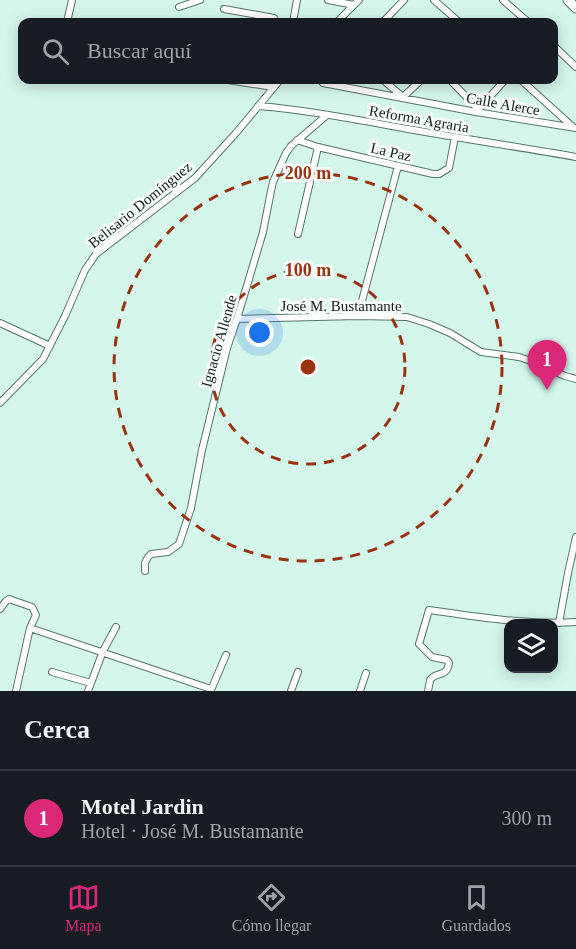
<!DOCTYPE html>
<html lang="es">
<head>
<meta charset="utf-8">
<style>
  body { margin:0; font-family:"Times New Roman",serif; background:#20242c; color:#f1f3f6 }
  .controls { position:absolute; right:18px; bottom:18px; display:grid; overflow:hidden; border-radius:12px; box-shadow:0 3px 15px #0003 }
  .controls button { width:54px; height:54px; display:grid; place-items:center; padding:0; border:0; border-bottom:2px solid #363941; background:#171b24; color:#f1f3f6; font:30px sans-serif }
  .you { position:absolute; left:260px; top:333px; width:21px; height:21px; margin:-15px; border:4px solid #fff; border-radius:50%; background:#1a73e8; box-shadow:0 0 0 9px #1a73e833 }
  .badge { display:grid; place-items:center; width:39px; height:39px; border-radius:50%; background:#db2777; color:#fff; font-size:20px; font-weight:700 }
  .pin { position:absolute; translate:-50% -50px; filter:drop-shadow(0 2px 3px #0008) }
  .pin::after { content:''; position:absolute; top:32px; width:21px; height:18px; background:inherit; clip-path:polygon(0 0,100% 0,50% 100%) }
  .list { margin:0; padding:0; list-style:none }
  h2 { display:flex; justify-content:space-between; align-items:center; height:78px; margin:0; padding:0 24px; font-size:26px }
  h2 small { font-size:20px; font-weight:400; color:#9ea1a6 }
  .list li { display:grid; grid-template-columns:39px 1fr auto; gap:18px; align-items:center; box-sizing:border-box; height:96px; padding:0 24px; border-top:2px solid #363941 }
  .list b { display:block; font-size:22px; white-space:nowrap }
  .list p { margin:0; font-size:20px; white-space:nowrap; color:#9ea1a6 }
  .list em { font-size:20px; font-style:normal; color:#9ea1a6 }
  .icon { flex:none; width:33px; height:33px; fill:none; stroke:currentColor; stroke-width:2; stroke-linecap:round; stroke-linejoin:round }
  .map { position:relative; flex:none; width:576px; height:691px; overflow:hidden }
  .search { position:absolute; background:#171b24; box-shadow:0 3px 15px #0003; left:18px; right:18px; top:18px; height:66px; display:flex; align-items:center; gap:15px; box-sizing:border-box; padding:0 21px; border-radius:12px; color:#9ea1a6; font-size:22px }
  .sheet { height:174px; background:#171b24 }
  nav { display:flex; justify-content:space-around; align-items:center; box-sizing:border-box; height:84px; border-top:2px solid #363941; background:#171b24; font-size:16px; color:#9ea1a6 }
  nav a { display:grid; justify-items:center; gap:3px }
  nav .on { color:#db2777 }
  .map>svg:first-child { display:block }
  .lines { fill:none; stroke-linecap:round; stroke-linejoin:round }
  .minor-casing { stroke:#56756a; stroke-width:8 }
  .secondary-casing { stroke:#56756a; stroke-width:11 }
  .minor { stroke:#fff; stroke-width:6 }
  .secondary { stroke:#fff; stroke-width:9 }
  .ring { fill:none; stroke:#99320e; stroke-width:3; stroke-dasharray:10 8 }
  .labels { text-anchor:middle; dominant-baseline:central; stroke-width:6; stroke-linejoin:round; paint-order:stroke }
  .street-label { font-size:15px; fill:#111e1a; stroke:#f7fdfb }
  .centre { fill:#99320e; stroke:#f7fdfb; stroke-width:3 }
  .ring-label { font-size:18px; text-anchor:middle; font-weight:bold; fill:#99320e; stroke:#f7fdfb; stroke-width:6; stroke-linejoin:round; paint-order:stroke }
</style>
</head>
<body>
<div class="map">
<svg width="576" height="691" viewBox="0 0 576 691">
  <rect width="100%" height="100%" fill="#d5f7eb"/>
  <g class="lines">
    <defs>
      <path id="minor" d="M328,0L354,5
        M434,0L459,22
        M503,0L528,22
        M179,7L200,0
        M224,9L274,18L273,22
        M67,22L72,0
        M293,22L297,0
        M337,22L359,0
        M383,22L404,0
        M554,46L576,67
        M228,80L273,87
        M321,80L323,83L476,112L576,128
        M383,80L403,97L421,80
        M450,80L478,109
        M521,80L573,127
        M258,106C308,110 358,120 408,129C464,139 520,147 576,157
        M476,112L505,80
        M297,140L318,147L433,174H439L449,168L455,137
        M298,234L318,147
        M358,316L398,166
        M237,319L358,316L407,317L429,324L450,333L481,352L519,357L534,362L565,376L576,379
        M0,323L50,346
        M0,403L43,359L65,316L85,270L96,254L195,178L236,133L280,80
        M145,571V563L148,557L151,554L168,552L179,544L191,508L202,450L227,348L237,319L263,232L271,191L273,182L286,153L291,146L327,115
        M0,609L6,601L9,599L32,607L36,615L30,628L16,691
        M559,623L568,573L576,537
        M30,628L211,689
        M52,672L91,683
        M211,690L226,655
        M88,691L103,651L116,627
        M291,691L298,672
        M360,691L366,673
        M428,691C428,690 430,682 430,680C436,671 447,678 449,663L447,660L432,657L419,644L429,610C477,617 527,625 576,622"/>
      <path id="secondary" d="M568,0L576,8"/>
    </defs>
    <use href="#minor" class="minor-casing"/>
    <use href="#secondary" class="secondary-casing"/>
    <use href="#minor" class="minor"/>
    <use href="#secondary" class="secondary"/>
  </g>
  <g class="ring">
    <circle cx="308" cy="367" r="97"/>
    <circle cx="308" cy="367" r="194"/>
  </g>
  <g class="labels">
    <g class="street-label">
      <text transform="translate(503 104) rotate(10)">Calle Alerce</text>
      <text transform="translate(419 119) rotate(10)">Reforma Agraria</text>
      <text transform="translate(391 152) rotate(13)">La Paz</text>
      <text transform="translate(140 205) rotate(-39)">Belisario Domínguez</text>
      <text x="341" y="306">José M. Bustamante</text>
      <text transform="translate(219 341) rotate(-74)">Ignacio Allende</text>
    </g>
  </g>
  <circle cx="308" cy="367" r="9" class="centre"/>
  <g class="ring-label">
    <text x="308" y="179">200 m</text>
    <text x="308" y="276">100 m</text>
  </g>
</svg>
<div class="controls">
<button><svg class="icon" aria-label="layers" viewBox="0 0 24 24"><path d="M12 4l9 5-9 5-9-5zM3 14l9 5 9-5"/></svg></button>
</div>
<div class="you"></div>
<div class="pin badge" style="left:547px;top:390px">1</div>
<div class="search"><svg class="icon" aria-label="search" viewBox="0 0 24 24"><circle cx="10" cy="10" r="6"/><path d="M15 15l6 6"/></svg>Buscar aquí</div>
</div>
<section class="sheet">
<h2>Cerca<small></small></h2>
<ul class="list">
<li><span class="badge">1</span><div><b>Motel Jardin</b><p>Hotel · José M. Bustamante</p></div><em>300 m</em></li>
</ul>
</section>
<nav>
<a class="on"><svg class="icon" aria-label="map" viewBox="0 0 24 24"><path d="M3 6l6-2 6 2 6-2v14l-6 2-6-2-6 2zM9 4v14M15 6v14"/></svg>Mapa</a>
<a><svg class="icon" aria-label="directions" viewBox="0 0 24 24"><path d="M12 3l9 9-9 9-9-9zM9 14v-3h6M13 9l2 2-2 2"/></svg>Cómo llegar</a>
<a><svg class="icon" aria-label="saved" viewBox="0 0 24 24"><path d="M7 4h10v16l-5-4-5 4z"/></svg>Guardados</a>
</nav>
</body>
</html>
